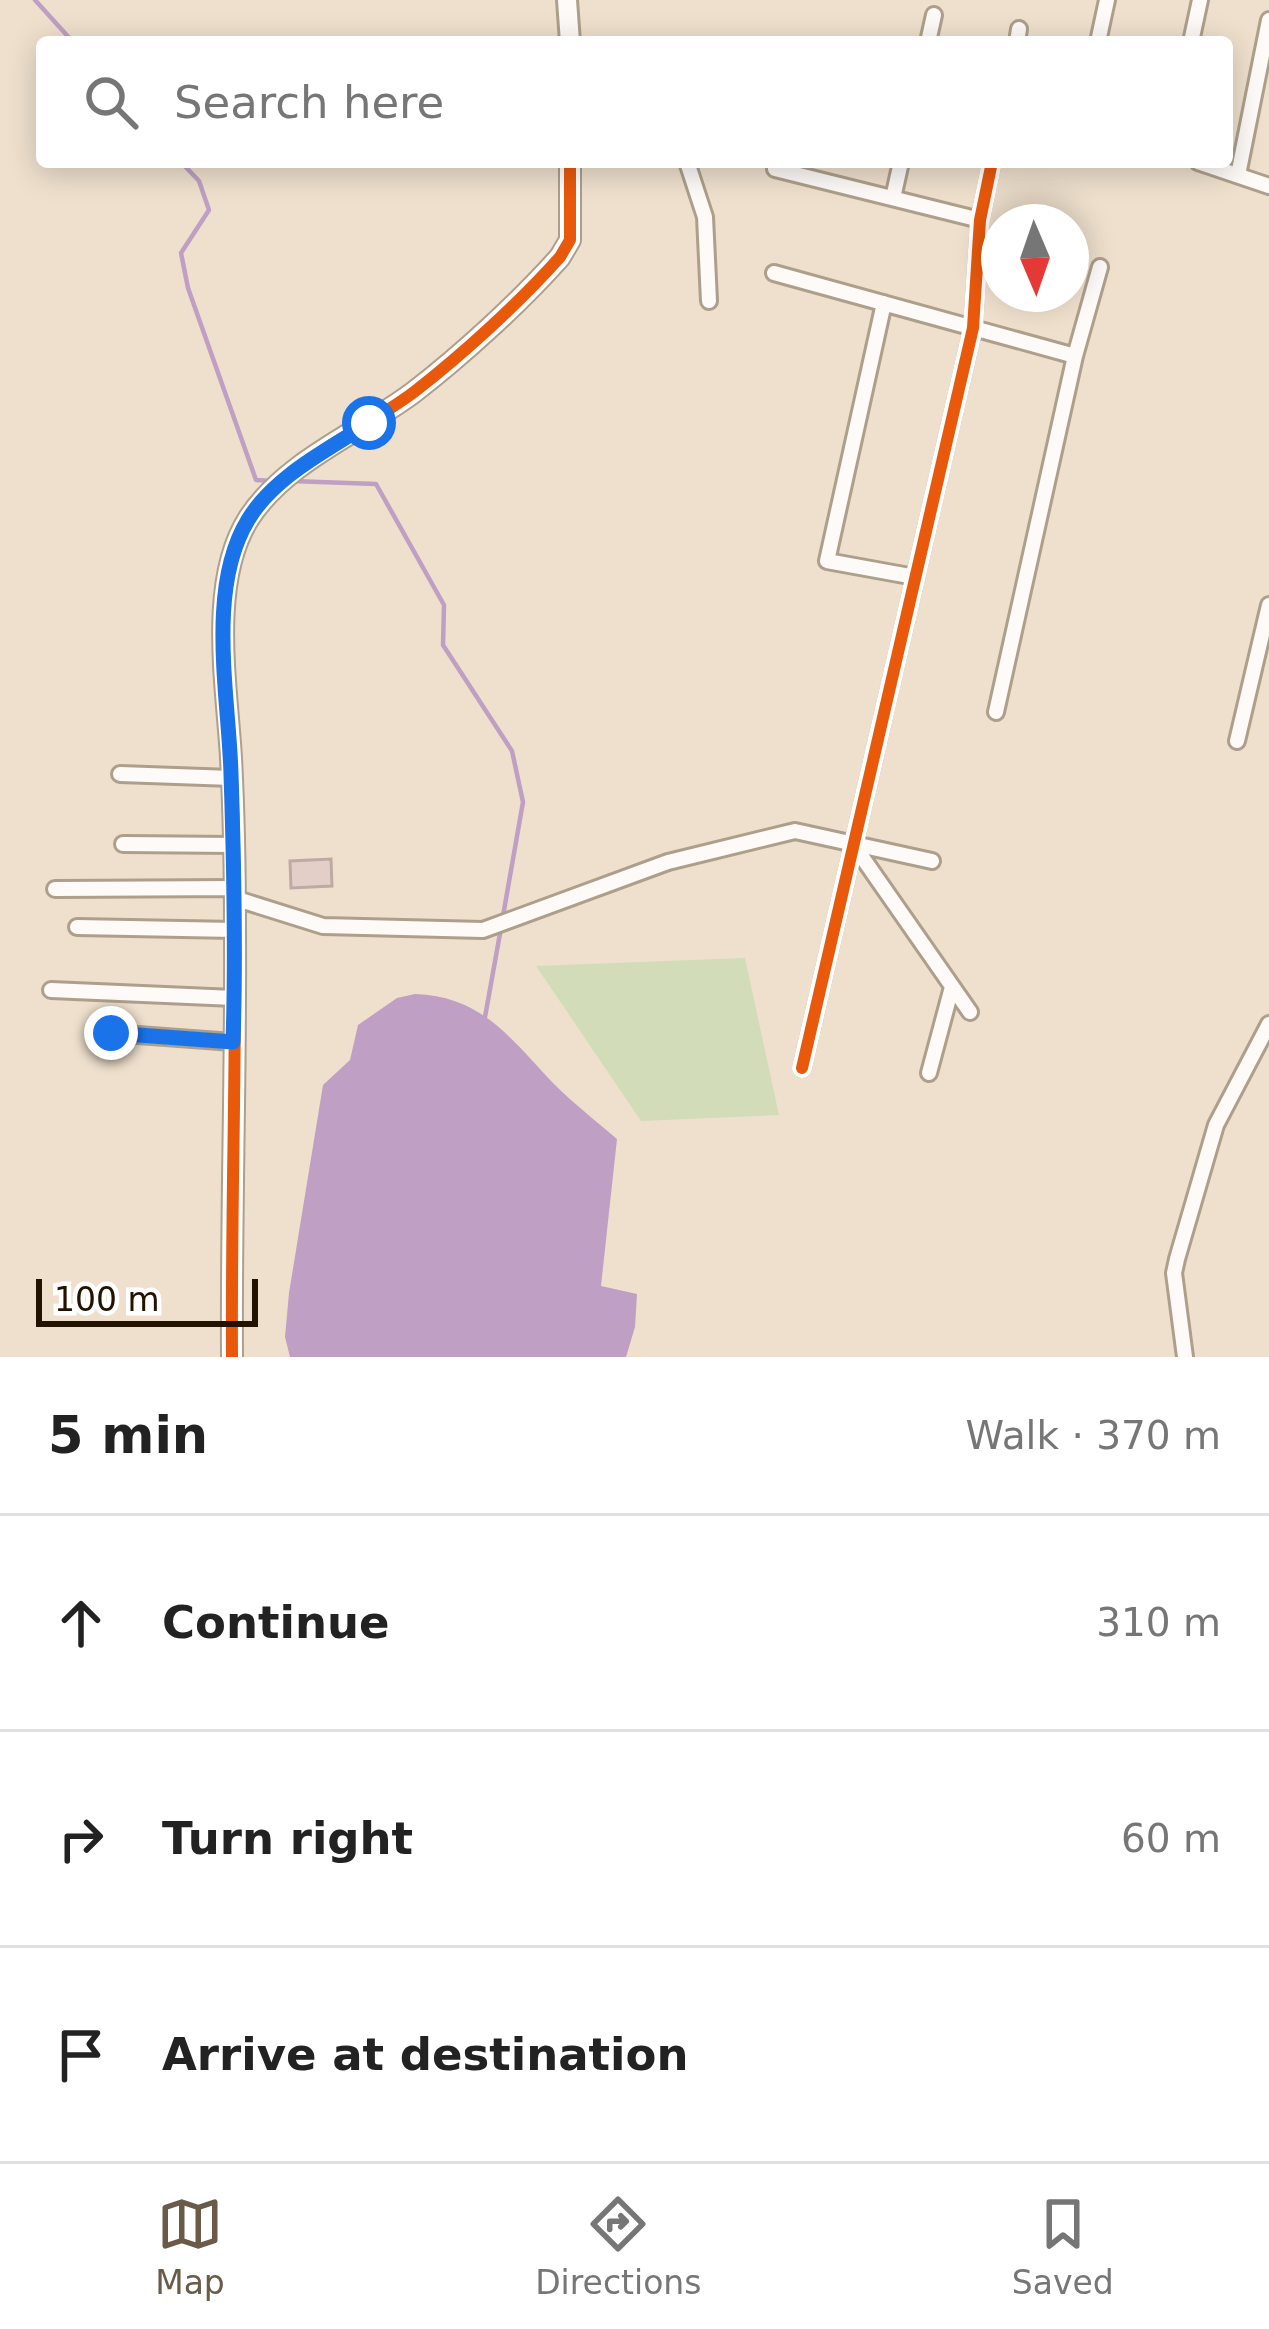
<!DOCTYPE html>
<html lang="en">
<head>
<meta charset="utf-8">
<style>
  body { margin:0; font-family:"DejaVu Sans",sans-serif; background:#f2f2f2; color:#222 }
  .compass { position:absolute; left:981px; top:204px; width:108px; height:108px; border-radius:50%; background:#fff; box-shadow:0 6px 30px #0003; rotate:178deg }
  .scale { position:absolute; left:36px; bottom:30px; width:222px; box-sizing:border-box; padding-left:12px; border:6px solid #221200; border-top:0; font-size:33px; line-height:42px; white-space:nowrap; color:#221200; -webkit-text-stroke:9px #fff; paint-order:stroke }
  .stop { position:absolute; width:36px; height:36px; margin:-27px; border:9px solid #1a73e8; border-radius:50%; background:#fff }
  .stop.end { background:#1a73e8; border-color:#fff; box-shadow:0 3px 12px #0008 }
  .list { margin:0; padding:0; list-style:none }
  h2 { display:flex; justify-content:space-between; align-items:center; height:156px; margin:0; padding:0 48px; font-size:51px }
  h2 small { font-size:39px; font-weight:400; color:#767676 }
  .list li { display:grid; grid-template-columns:78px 1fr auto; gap:36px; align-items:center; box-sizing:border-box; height:216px; padding:0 48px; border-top:3px solid #e0e0e0 }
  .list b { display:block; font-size:45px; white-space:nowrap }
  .list em { font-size:39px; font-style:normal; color:#767676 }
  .icon { flex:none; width:66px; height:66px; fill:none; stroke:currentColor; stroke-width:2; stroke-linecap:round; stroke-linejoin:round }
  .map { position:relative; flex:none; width:1269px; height:1357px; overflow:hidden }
  .search { position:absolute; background:#fff; box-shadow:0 6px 30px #0003; left:36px; right:36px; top:36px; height:132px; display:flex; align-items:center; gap:30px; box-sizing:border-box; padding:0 42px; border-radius:12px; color:#767676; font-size:45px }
  .sheet { height:804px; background:#fff }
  nav { display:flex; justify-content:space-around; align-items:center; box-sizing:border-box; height:168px; border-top:3px solid #e0e0e0; background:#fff; font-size:33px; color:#767676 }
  nav a { display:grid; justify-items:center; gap:6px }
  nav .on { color:#6a5a48 }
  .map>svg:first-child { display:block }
  .green { fill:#d2dcb9 }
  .water { fill:#bf9fc4 }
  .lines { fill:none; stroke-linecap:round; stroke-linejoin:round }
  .stream { stroke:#bf9fc4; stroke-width:4.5 }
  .building { fill:#e3cfc8; stroke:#beaaa3; stroke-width:3 }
  .street-casing { stroke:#ad9f8b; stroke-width:20 }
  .secondary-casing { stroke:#ad9f8b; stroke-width:24 }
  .street { stroke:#fdfaf8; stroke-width:14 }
  .secondary { stroke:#fdfaf8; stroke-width:18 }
  .cycleway-casing { stroke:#fff; stroke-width:20 }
  .cycleway { stroke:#e8590c; stroke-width:12 }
  .route { stroke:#1a73e8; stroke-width:15 }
</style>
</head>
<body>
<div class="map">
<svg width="1269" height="1357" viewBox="0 0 1269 1357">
  <rect width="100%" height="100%" fill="#efe0cd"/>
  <path class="green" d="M745,958L779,1115L641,1121L536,966Z"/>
  <path class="water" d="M415,994C482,996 511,1039 553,1083C573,1103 596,1121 617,1139L601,1286L637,1294L635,1327L626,1357H290L285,1337L289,1293L323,1085L350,1060L358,1025L397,998Z"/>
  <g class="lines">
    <path class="stream" d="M35,0L73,42
      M181,162L199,181L209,210L181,253L188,288L256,480L274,481
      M291,481L376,484L444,605L443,645L512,751L523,802L503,916
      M485,1017L501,928"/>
  </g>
  <path class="building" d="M331,859L332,886L291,888L290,861Z"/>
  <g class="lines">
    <defs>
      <path id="street" d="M928,42L934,15
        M1017,42L1019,29
        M1098,42L1107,0
        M1191,42L1200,0
        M687,162L705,217L709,301
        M1198,162L1269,186
        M775,169L980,220
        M1238,175L1269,20
        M893,198L901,162
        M774,273L1075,356
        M884,303L827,561L915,577
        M996,712L1075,356L1100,267
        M1237,741L1269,605
        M120,774L232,778
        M123,844L233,845
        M853,844L970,1012
        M55,889L234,888
        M234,898L323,926L483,930L668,862L795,831L932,861
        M77,927L235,930
        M51,990L234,998
        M111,1033L233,1042
        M802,1068L973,328L980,220L992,162
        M929,1073L952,987
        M1185,1357L1174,1273L1177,1259L1216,1125L1269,1024"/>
      <path id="secondary" d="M567,0L570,42
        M232,1357C231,1215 236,1073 235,930C235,873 234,815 231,758C227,686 208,582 249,518C286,461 361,432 414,392C462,355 520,302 560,257L570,240V162"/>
    </defs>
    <use href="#street" class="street-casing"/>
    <use href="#secondary" class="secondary-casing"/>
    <use href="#street" class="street"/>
    <use href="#secondary" class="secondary"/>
    <defs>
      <path id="cycleway" d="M802,1068L973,328L980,220L992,162
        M232,1357C231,1215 236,1073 235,930C235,873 234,815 231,758C227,686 208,582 249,518C286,461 361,432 414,392C462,355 520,302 560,257L570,240V162"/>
    </defs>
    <use href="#cycleway" class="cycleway-casing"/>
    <use href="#cycleway" class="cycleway"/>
  </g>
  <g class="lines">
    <path class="route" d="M111,1033L233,1042C236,953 234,864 231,774C229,697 206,589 248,520C274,476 328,450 369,423"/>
  </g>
</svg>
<svg class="compass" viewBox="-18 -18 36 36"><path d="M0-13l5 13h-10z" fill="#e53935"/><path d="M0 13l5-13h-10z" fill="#767676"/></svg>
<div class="scale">100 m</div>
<div class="stop" style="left:369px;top:423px"></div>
<div class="stop end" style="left:111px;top:1033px"></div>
<div class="search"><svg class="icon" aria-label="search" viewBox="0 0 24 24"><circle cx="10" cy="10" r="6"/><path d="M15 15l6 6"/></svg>Search here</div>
</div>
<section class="sheet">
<h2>5 min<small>Walk · 370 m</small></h2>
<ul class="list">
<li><svg class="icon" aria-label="ahead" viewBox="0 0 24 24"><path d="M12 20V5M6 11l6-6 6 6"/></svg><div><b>Continue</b></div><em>310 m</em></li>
<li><svg class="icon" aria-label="right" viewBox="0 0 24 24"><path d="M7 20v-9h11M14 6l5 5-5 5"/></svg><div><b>Turn right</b></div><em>60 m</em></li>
<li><svg class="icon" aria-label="arrive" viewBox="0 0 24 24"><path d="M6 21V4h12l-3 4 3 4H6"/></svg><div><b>Arrive at destination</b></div></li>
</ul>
</section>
<nav>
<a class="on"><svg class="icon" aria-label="map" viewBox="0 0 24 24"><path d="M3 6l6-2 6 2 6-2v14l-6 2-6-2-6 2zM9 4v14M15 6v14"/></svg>Map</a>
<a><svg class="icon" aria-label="directions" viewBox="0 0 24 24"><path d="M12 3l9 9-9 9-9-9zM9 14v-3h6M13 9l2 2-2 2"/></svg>Directions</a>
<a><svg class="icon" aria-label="saved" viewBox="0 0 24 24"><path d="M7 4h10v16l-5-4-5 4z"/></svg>Saved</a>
</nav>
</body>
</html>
